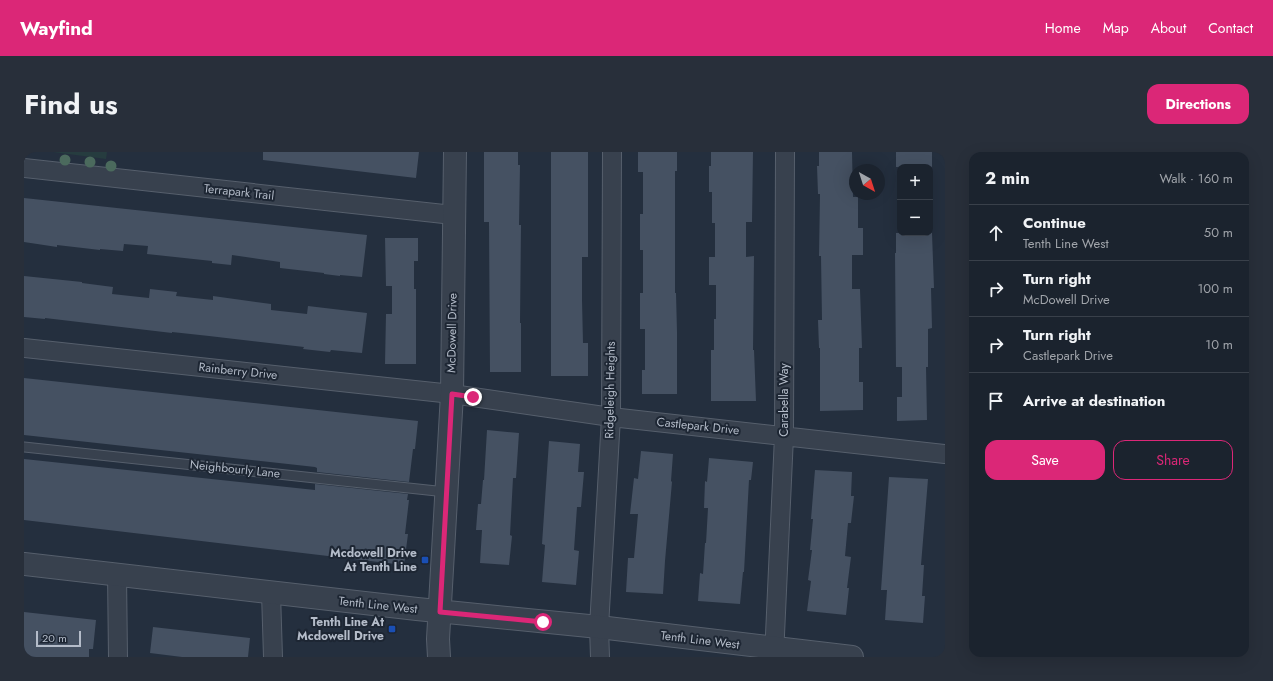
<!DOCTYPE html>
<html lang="en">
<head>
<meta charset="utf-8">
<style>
  body { margin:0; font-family:Jost,sans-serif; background:#282f3a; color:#f1f3f6 }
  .controls { position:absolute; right:12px; top:12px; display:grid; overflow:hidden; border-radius:8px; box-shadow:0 4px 16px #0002 }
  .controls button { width:36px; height:36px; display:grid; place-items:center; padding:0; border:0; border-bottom:1px solid #39404a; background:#1b232e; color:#f1f3f6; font:20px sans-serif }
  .compass { position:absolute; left:825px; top:12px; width:36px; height:36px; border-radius:50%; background:#1b232e; box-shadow:0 4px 16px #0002; rotate:141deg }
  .scale { position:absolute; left:12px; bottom:10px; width:45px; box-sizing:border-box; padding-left:4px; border:2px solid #b4bcc9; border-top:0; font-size:11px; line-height:14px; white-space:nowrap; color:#b4bcc9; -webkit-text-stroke:3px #1d2633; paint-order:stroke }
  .stop { position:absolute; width:12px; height:12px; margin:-9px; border:3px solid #db2777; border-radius:50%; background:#fff }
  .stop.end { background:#db2777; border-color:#fff; box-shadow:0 1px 4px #0008 }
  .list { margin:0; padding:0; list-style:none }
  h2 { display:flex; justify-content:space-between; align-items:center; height:52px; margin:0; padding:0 16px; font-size:17px }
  h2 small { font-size:13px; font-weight:400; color:#a0a4aa }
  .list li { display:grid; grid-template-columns:26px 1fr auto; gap:12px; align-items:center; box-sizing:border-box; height:56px; padding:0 16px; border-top:1px solid #39404a }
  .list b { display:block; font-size:15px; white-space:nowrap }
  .list p { margin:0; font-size:13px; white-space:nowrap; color:#a0a4aa }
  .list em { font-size:13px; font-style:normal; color:#a0a4aa }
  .actions { display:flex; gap:8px; padding:12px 16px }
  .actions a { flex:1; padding:9px 0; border:1px solid #db2777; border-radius:12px; text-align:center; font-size:14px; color:#db2777 }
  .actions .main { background:#db2777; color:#fff }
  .icon { flex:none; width:22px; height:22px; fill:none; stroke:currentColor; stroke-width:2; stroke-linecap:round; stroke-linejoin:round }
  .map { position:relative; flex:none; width:921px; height:505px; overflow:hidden; border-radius:12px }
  header { display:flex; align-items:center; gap:24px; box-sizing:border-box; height:56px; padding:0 20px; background:#db2777; color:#fff }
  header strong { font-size:19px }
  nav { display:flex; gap:22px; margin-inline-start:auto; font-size:14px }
  .intro { display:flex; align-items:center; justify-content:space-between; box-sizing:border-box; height:96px; padding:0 24px }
  h1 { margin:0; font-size:28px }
  .button { padding:10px 18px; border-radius:12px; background:#db2777; color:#fff; font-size:14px; font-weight:700 }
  main { display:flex; gap:24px; padding:0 24px }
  aside { flex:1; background:#1b232e; border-radius:12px; box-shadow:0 4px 16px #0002 }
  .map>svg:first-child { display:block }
  .green { fill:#263c3f }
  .building { fill:#455162 }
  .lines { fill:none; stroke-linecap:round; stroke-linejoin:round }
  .service-casing { stroke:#565f6c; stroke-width:11 }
  .minor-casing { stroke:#565f6c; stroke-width:20 }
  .tertiary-casing { stroke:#565f6c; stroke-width:24 }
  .service { stroke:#38414e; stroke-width:9 }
  .minor { stroke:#38414e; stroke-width:18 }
  .tertiary { stroke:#38414e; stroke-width:22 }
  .tree { fill:#4b6a5d }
  .route { stroke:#db2777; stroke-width:5 }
  .transit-dot { fill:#1a4fb4; stroke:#1d2633; stroke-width:1.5 }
  .labels { text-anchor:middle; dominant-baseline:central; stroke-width:4; stroke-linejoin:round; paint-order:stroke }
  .street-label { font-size:12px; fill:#b4bcc9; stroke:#1d2633 }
  .poi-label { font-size:12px; font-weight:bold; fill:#b4bcc9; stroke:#1d2633; text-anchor:end }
</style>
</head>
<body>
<header>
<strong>Wayfind</strong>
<nav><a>Home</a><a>Map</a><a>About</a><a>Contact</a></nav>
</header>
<div class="intro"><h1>Find us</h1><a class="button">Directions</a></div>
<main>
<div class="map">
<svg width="921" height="505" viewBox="0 0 921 505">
  <rect width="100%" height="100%" fill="#242f3e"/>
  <path class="green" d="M29,0H83L82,7Z"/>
  <path class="building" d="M239,0H395L392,26L239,8Z
    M460,0H494V13H496L495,73H497L496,171H497V220H466L465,70H460Z
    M527,0H564V105H558V148L559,191H564V224H527Z
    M614,0H653V19H651V141H652L653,180V242H618V218H621V177H616V141H619V98H616V62H619V20H614Z
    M687,0H729L728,70H722V105L730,104L729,198H730L732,249H687V198H690V167H692V133H685V105H691V71H688V40H685V14H687Z
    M795,0H828L829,45H834V76H839V103H828V137H836L838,196H835V230H839V258L796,259V196H795L794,168H798L797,104H795L796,42H794L793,14H795Z
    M872,0H908V15H872Z
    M0,46L343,83L338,125L316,123V124L300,122V121L256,116V110L208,103L207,113L188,111V109L123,102L124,94L100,92L99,99L76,97V98L33,93V95L0,90Z
    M872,81H908L910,136H907L908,176L904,177V215H902L903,268L873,269V245H878V215H872L871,101H872Z
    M361,86H394V109H390V137H392V212H361L362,162H368V134H362Z
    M0,124L58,130V131L89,135L88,142L125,146L126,137L153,140L152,144L189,148V144L247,152V158L283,162L284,154L343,161L338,201L307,198L306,200L279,197L280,195L185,184L148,180V181L21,166V167L0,165Z
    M0,226L394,269L391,297H389L385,330L293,320V316L291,315L0,283Z
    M463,278L495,281L492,326H489L486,383L488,384L485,413L456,411L458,378H452L454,352H457L459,328H460Z
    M525,289L556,292L554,320H560L557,355H553L550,398L555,399L552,433L518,430L521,393L518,392Z
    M617,299L649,302L647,329L648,330L641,409L639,442L602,440L604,406H610L614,362H606L610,326L614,327Z
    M685,306L729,310L727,328H725L720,420H719L716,452L674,449L676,421L679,422L681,391H682L684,356H680L681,329L683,330Z
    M0,307L291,338V332L384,342L383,348H385L381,382H384L380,413L0,368Z
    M791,318L828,320L827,344H830L827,371H824L821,404L827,405L823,436H825L822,463L783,459L787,429L784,428L788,398H786L789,367H787Z
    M865,325L904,327L897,413H900L898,444H901L899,471L861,468L863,438H857Z
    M0,460L72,468L69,497H65V505H0Z
    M129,475L226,486L224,505H158L126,501Z"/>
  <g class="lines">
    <defs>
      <path id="service" d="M0,295L422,340"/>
      <path id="minor" d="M0,16L429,63
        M0,196L428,242L587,265L921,302
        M93,422L94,505
        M247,441L249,505
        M576,505L575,475L587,265L588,0
        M750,505L760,284L761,0"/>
      <path id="tertiary" d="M0,412L393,457L575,475L828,505
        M415,505L414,487L428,242L431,0"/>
    </defs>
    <use href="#service" class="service-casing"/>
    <use href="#minor" class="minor-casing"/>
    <use href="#tertiary" class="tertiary-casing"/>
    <use href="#service" class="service"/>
    <use href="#minor" class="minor"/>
    <use href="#tertiary" class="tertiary"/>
  </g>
  <g class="tree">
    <circle cx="41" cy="8" r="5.5"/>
    <circle cx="66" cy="10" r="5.5"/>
    <circle cx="87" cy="14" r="5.5"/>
  </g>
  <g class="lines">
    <path class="route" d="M449,245L428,242L416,460L519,470"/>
  </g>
  <g class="transit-dot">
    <rect x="397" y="404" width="8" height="8" rx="2"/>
    <rect x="364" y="473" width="8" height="8" rx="2"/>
  </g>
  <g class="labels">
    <g class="street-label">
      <text transform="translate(215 40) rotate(6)">Terrapark Trail</text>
      <text transform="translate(428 181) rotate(-89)">McDowell Drive</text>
      <text transform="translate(214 219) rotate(6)">Rainberry Drive</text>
      <text transform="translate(586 238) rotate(-89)">Ridgeleigh Heights</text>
      <text transform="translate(760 248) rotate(-90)">Carabella Way</text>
      <text transform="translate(674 274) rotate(6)">Castlepark Drive</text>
      <text transform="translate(211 317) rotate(6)">Neighbourly Lane</text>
      <text transform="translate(354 453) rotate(6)">Tenth Line West</text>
      <text transform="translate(676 488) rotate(7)">Tenth Line West</text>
    </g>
    <g class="poi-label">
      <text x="393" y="401">Mcdowell Drive<tspan x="393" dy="14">At Tenth Line</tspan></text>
      <text x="360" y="470">Tenth Line At<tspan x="360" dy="14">Mcdowell Drive</tspan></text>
    </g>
  </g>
</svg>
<div class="controls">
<button>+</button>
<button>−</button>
</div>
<svg class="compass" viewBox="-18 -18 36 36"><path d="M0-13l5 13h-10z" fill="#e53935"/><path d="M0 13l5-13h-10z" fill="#a0a4aa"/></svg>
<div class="scale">20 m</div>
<div class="stop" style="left:519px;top:470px"></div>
<div class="stop end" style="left:449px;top:245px"></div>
</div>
<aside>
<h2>2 min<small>Walk · 160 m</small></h2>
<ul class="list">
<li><svg class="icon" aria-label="ahead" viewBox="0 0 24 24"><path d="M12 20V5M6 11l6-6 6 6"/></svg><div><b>Continue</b><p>Tenth Line West</p></div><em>50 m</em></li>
<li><svg class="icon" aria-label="right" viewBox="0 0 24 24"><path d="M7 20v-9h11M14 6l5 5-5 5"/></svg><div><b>Turn right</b><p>McDowell Drive</p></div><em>100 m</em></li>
<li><svg class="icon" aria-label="right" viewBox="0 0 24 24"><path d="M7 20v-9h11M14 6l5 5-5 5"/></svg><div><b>Turn right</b><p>Castlepark Drive</p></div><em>10 m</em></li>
<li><svg class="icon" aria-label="arrive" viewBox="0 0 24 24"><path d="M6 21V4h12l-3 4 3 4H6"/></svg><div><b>Arrive at destination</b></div></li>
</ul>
<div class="actions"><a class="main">Save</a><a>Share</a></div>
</aside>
</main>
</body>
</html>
